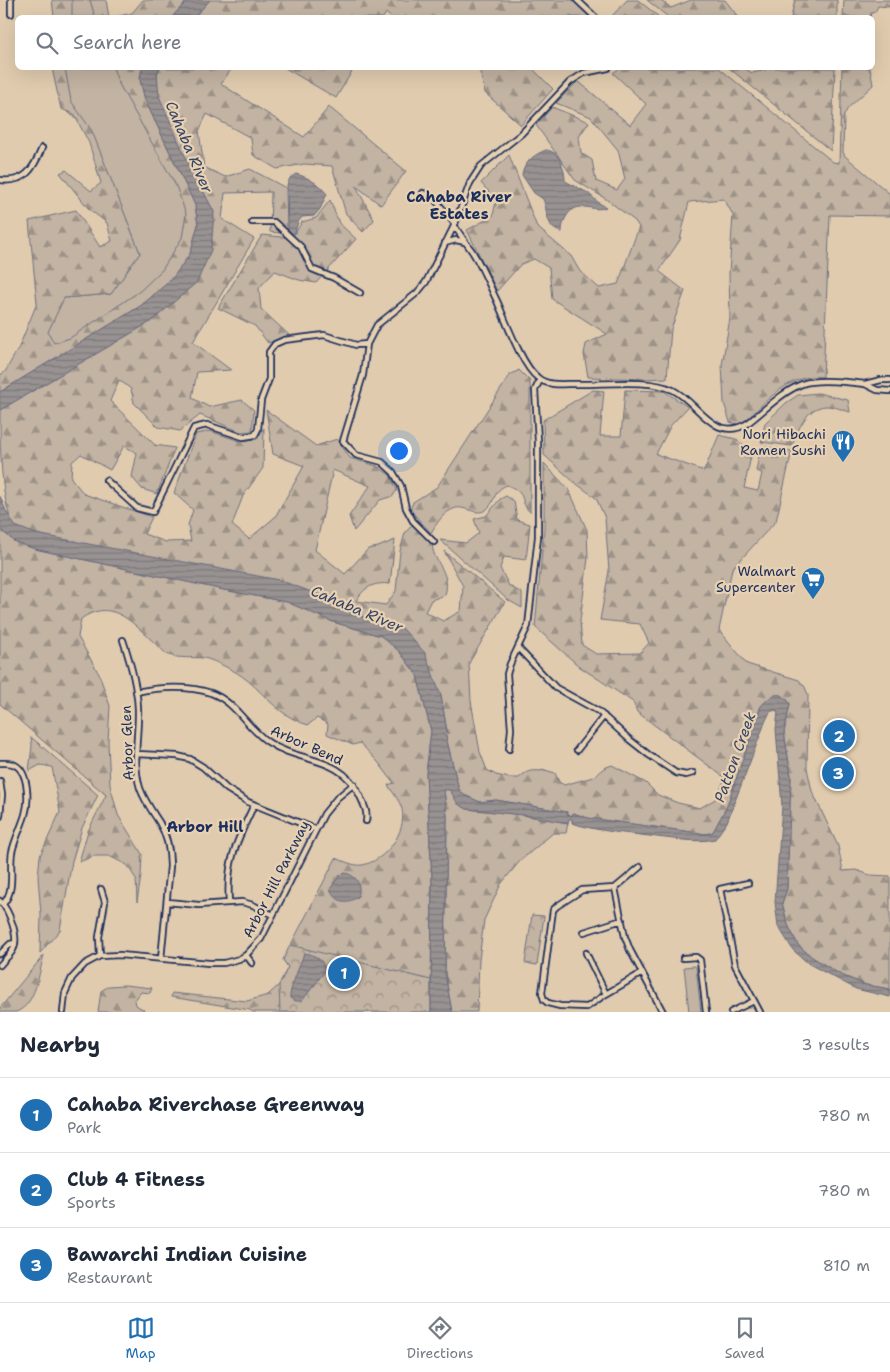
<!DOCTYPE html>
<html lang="en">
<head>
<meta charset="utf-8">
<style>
  body { margin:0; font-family:"Shantell Sans",sans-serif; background:#f2f2f3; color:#1f2937 }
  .you { position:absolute; left:398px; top:450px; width:18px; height:18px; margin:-12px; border:4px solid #fff; border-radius:50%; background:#1a73e8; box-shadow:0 0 0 8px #1a73e833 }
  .badge { display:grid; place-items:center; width:32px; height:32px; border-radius:50%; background:#1f6fb2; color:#fff; font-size:16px; font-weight:700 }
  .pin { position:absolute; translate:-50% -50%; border:2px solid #fff; box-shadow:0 1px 5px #0006 }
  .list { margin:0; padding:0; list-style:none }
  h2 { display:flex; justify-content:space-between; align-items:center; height:65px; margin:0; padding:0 20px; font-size:21px }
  h2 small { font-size:16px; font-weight:400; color:#747a83 }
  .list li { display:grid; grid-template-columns:32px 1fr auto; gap:15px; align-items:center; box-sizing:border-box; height:75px; padding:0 20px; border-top:1px solid #e0e1e3 }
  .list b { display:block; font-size:19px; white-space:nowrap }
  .list p { margin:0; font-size:16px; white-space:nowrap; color:#747a83 }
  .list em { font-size:16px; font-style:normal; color:#747a83 }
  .icon { flex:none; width:28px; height:28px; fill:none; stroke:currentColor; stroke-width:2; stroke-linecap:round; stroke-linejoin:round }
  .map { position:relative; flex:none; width:890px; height:1012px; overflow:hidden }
  .search { position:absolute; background:#fff; box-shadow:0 5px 20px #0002; left:15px; right:15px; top:15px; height:55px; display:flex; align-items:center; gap:12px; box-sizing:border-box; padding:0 18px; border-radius:8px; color:#747a83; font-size:19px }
  .sheet { height:290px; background:#fff }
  nav { display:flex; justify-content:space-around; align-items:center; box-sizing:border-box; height:70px; border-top:1px solid #e0e1e3; background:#fff; font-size:14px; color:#747a83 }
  nav a { display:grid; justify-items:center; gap:2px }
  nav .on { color:#1f6fb2 }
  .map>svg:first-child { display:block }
  .grass { fill:#c2b3a2; stroke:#6e7180 }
  .forest { fill:url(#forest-firs); stroke:#6e7180 }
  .park { fill:url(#park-crowns); stroke:#6e7180 }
  .water { fill:url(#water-rules); stroke:#676a7d }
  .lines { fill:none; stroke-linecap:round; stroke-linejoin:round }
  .street-casing { stroke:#1b2f5e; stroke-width:8 }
  .street { stroke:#e8d1b1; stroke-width:4.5 }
  .labels { text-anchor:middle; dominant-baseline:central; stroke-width:4.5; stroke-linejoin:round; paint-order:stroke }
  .poi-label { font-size:14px; fill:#1b2f5e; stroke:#e8d1b1; text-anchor:end }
  .street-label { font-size:14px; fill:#1b2f5e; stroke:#e8d1b1 }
  .water-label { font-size:15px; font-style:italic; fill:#344368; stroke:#e8d1b1 }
  .neighbourhood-label { font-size:15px; font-weight:bold; fill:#1b2f5e; stroke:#e8d1b1 }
</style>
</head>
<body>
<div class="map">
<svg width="890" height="1012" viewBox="0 0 890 1012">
  <defs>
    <pattern id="forest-firs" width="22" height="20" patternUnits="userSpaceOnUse" patternTransform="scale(1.25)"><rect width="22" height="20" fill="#c2b3a2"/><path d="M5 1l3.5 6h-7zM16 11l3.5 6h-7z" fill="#9d9287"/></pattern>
    <pattern id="park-crowns" width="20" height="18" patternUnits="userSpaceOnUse" patternTransform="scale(1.25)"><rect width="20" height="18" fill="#c2b3a2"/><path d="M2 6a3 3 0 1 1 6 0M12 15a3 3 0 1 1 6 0" fill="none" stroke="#9d9287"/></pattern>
    <pattern id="water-rules" width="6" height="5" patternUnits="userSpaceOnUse" patternTransform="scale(1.25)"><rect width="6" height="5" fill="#999292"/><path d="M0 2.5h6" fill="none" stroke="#7c787a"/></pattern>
  </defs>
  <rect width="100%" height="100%" fill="#e0cbae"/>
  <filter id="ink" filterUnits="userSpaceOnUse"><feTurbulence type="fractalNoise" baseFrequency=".02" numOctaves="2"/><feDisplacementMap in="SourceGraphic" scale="10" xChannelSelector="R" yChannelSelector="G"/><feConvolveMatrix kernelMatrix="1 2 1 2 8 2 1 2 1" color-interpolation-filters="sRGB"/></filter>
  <g filter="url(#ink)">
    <path class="grass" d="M68,0H98L105,17H69Z
      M56,68H124L196,216L170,273L53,356L31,325L64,298L111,294L140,253L92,132L69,113Z
      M694,966L696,967L701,1012H689L684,967Z"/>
    <path class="forest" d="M52,0H72V17H54Z
      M90,0H106L109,17H95Z
      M143,0H188L172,17L110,18L132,13Z
      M210,0H572L592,17L391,18L386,13L383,18L194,17Z
      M627,0H638L659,17H611Z
      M647,0H661L671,8L691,0H725L738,17H668Z
      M795,0H837V17H791Z
      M844,0H890V7L878,6L875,12L871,13L870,17H843Z
      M53,68H65L71,101L92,131L140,253L111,294L64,298L48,332L54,343L70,338L140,291L162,270L182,238L186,214L176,186L119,84L113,68H142L140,79L145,100L195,205L198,225L190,254L172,279L142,305L0,392V375L5,372L19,347L37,303L29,221L76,210L100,247L112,241L107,223L89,209L60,173L66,170L91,191L101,183L89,143L74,114L61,109L53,73Z
      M159,68H232L221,84L304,137L329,107L406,171L381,205L356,186L374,220L363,232L346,214L332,166L304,164L277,169L253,155L251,138L207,114L199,131L204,167L225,177L250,169L286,188L287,234L270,232L271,192L225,193L222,219L254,239L193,342L231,370L197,372L192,398L209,407L242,400L254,410L252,431L241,432L200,415L180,431L158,427L134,403L131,389L119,380L110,401L155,445L175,448L157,494L142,489L132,477L137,453L124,446L110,470L81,454L72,462L71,478L84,494L152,517L144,534L166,542L191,541L188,525L193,510L174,493L196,434L210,431L240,441L257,439L264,428L263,468L243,496L232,525L249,539L275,517L304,466L273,454L266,410L316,446L337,439L350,458L377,466L390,475L397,490L393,496L380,500L354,531L349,516L370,486L333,470L315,550L345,574L368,549L378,547L395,540L390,584C374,582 364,587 356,601L386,605L396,591L400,551L405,533L413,524L432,542C432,563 452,571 445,595L431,600L425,612L443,621L461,611L463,586L444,551L505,602L469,663L471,701L480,752L487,770L496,775L510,778H519C526,771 531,770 541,771L542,769L555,773L559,782L564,785L593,777L604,768L612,765L646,783L658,795L678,803L700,808L717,798L725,778L637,712L633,702L580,667L535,627L544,529V463L569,490L587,530L588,558L580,621L582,645L596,654L640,653L649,643L640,624L600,620L609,571L605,518L596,498L574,482L544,455L543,420L593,390L604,391L600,436H621L625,390L664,391L688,407L671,425L656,454L704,471L719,435L736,439L752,452L744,488L758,491L762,473L756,471L761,446L792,451L776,521L732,569L719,630L747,664L799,680L805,687L808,695L807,768L812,791L838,846L843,871L856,870L870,875L890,876V989L866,985L841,975L812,957L798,945L788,925L782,903L787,889L791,776L784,732L790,704L787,699L761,706L727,806L713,832L706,834L588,818L573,813L572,816L567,814V812L496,800L480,802L464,795L459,790L446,737L447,732L441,696L375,619L352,614L336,601L36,534C30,532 19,530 14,525C0,502 0,441 0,410L152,321L214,212C195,175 173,137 159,98C157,89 156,76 159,68Z
      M285,68H354L336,98Z
      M479,68H532L553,89L521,125L485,93Z
      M620,68H719L833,162L839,163L842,68H870L873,85L848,108L844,115L843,152L845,156L890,194V216L830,215L823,377C788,373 765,403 741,425L730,422L724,403L722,365L730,318L729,273L733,215L724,199L689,202L680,240L659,271L685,291L671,329L667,378L644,379L588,377L584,354L586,344L607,334L552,299L549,268L534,259L521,264L497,291L467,230L493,216L496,201L481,183L509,155L537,227L571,256L579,270L599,288L618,284L639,227L635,221L606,199L575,180L536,125L552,107L589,122L579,137L581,153L592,160L596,181L617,190L625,179L618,150L591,117L556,103L578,81L630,125L646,104L613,73Z
      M729,68H744L752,73L762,71L764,68H835L831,151Z
      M330,200L339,223L356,239L316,283L299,280L275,271L259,288L261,309L289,335L268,343L255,326L218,308L262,235L292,238L302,222L316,218Z
      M519,370L530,381V512C518,501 529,494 507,485C492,491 497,500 487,509C478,517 466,506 456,508C444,511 436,524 431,533L410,510L413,502L437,487L510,375Z
      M818,393L848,400L850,412C843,410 834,406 826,406C806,407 798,430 792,446L761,442L765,423L786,403L798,395Z
      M506,496L514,501L517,520L530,524L526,560L504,557L500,568L509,586L522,593V608L508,600L440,540L466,543L479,533L474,519L486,516L500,499Z
      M0,529L15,542L35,549L224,590L287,602L333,622L381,636L399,651L417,675L431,731L426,774L432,877L431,1012H253L250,1010L171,997L172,993L247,1001L268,995L279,985L288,967L283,960L336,858C344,861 353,866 362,865C385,861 407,833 402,809C400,801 393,793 388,785L394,783L378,762L360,743L353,745L327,734L328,724L317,718L308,725C272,714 262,686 232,670C224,666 213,660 204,658C194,657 178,659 169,655C165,654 161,648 158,646C134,625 113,596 81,619L78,637L99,674L110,706L108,742L110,785L118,815L142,854L141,876L137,902L136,879L127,865L109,856H94L79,862L88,831L106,795L0,704Z
      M31,737L98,795L82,828L72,861L60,930L40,953L41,914L38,877L40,856L60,812L52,767L40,765L29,771L32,746Z
      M447,789L450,790L467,809L523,815L568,823L566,833H553L520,861L501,884L484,920L479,960L477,1012H452L445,974L447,816L444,790Z
      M44,955C39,972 36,1005 16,1012C12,1012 5,1012 0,1012V1008Z
      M125,985L152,988L150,993L141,992L135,1000L136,1005L144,1010L143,1012H98L101,991L109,986Z"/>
    <path class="park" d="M532,915L544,916L537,965L525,963Z
      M290,945L431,980V1012H280L279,985L288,967L283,960Z"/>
    <path class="water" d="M188,0H210L194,17H172Z
      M142,68H159L157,74L159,96L185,156L214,212L211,250L197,282L152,321L0,410V392L142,305L172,279L190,254L198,225L195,205L145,100L140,79Z
      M546,150C560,151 565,170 565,181L588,193L599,203L606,207C597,211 592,207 583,207C569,206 562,221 562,232C546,230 548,211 543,199L534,193L522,175C524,162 535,154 546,150Z
      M296,174C308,177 319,184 327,194L320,209L314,216L302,217L298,222L295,232L293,234L288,229L287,185L290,178Z
      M0,496L6,511L15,526L36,534L279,580L336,601L352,614L402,628L425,653L441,696L447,732L446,737L459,790L464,795L480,802L496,800L567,812V814L572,816L573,813L588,818L706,834L713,832L727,806L761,706C771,695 780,688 790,704L784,732L791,776L787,889L782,903L788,925L798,945L812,957L841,975L866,985L890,989V997L856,989L809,964L793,950L778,926L775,902L782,806L776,729L778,712L775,710L770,712L766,720L727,822L715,839C697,843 675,839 657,837C628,833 599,832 572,823V819H569L568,823L523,815L467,809L458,804L450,790H444L447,816L445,974L452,1012H431L432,877L426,774L431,731L417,675L399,651L381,636L333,622L287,602L224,590L35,549L15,542L0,529Z
      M346,873C358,877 361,884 358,897C346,904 337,903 330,889L340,875Z
      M304,953C314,954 324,960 325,971L302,1001H296L290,998C289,990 301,963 304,953Z"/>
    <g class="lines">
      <defs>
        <path id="street" d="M577,0L596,18
          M11,14V0
          M0,180C25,183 33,170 42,148
          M423,193L433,197L455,224
          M252,222H274L301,247L312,269L334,278L360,293
          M454,225C459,233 464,240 469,247C480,261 489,285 497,301C506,321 522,366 538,378C547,386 563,384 574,384C602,385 648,378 673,390C699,403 714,444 748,423C766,409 782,392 802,384C817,378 849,382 865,384
          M445,243L456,240L465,242
          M890,380H881L865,384L877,390L890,391
          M106,480L137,508L153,512L194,428L207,425L243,437L255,435L258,429L261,400L269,379V352L275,344L284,340L324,335L356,345L367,344
          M434,542L413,521L406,508L401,486L393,472L382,462L356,455L343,441L363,375L367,344L377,325L417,293L426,282L455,224L470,183L481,166L521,134L570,82L584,73L608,68
          M123,640C130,661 137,685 138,708C139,734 132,762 140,788C144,800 152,811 159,822C167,835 170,850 170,866L161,959
          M518,648L556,688L598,711L630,740L649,755L676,773L686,775L693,773
          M136,692C161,687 186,685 211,693C236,702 247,728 268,742C300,764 341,754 360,796C364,805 368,812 366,821
          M509,749L511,729L507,674L510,664L528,626L538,537V441L535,390L540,380
          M577,750L604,716
          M137,754L177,756L190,759L203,767L227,789L248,802L315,829
          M0,763C5,763 11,762 15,765C29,772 29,802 25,815C21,828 15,839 12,852C9,869 16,890 3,904
          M0,781L2,795L0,816
          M748,883L720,889L735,965L760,1012
          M615,888L640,867
          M0,901C9,910 20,938 13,950C10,955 4,960 0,965
          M167,902L199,905L242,902L253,905L273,915
          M229,902C226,861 237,841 254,805
          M584,932L622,920
          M586,953L606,994
          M0,954L10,944L15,943
          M246,955L252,963
          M100,956L99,937L105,902L101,889
          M683,958L696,957L700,960L706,1012
          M642,973L606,994L587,1007L560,1006L548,1003L544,1000L542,993L553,910L557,906L582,890L615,888L625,937L630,950L663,1012
          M63,1012L65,993L72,978L85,964L100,956L120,955L209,963H224L239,959L246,955L261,939L324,814L337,798L354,784
          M731,1012L754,1001"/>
      </defs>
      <use href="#street" class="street-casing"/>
      <use href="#street" class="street"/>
    </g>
  </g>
  <defs>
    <symbol id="restaurant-pin" viewBox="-11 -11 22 30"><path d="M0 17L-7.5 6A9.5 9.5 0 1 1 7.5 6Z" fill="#1f6fb2" stroke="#e8d1b1"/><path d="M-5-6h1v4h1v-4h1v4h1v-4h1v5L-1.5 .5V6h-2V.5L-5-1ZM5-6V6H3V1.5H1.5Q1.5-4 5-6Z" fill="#fff"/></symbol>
    <symbol id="supermarket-pin" viewBox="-11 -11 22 30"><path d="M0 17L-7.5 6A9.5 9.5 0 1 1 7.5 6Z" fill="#1f6fb2" stroke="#e8d1b1"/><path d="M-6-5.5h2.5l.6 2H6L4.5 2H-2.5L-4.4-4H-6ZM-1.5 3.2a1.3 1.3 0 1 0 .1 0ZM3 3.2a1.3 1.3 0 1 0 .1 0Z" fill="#fff"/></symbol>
  </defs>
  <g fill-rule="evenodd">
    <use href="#restaurant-pin" x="829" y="428" width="28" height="38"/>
    <use href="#supermarket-pin" x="799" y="565" width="28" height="38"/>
  </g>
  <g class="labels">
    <g class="poi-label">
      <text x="826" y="434">Nori Hibachi<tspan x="826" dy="16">Ramen Sushi</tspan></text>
      <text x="796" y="571">Walmart<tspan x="796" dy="16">Supercenter</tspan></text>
    </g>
    <g class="street-label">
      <text transform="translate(127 743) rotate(-92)">Arbor Glen</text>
      <text transform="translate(307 745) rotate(24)">Arbor Bend</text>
      <text transform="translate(276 879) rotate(-63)">Arbor Hill Parkway</text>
    </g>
    <g class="water-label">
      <text transform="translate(189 147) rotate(67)">Cahaba River</text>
      <text transform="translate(357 609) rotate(23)">Cahaba River</text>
      <text transform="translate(735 757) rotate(-70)">Patton Creek</text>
    </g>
    <g class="neighbourhood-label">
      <text x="459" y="197">Cahaba River<tspan x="459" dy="17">Estates</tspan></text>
      <text x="205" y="827">Arbor Hill</text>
    </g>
  </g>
</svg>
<div class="you"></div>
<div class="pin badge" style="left:344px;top:973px">1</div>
<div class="pin badge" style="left:839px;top:736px">2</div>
<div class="pin badge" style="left:838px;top:773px">3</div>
<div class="search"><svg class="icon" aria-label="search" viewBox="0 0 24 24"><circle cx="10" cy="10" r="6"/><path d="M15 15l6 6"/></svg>Search here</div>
</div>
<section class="sheet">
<h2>Nearby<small>3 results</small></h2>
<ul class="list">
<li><span class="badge">1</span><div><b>Cahaba Riverchase Greenway</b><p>Park</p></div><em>780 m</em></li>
<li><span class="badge">2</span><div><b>Club 4 Fitness</b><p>Sports</p></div><em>780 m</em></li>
<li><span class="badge">3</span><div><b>Bawarchi Indian Cuisine</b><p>Restaurant</p></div><em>810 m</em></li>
</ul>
</section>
<nav>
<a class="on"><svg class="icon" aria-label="map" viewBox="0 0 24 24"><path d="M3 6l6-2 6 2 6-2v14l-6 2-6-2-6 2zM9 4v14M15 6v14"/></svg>Map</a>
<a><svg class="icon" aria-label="directions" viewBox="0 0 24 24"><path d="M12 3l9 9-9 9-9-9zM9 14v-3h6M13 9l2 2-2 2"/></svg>Directions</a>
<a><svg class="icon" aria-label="saved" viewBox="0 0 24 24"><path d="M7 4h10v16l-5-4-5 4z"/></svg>Saved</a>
</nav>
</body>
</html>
